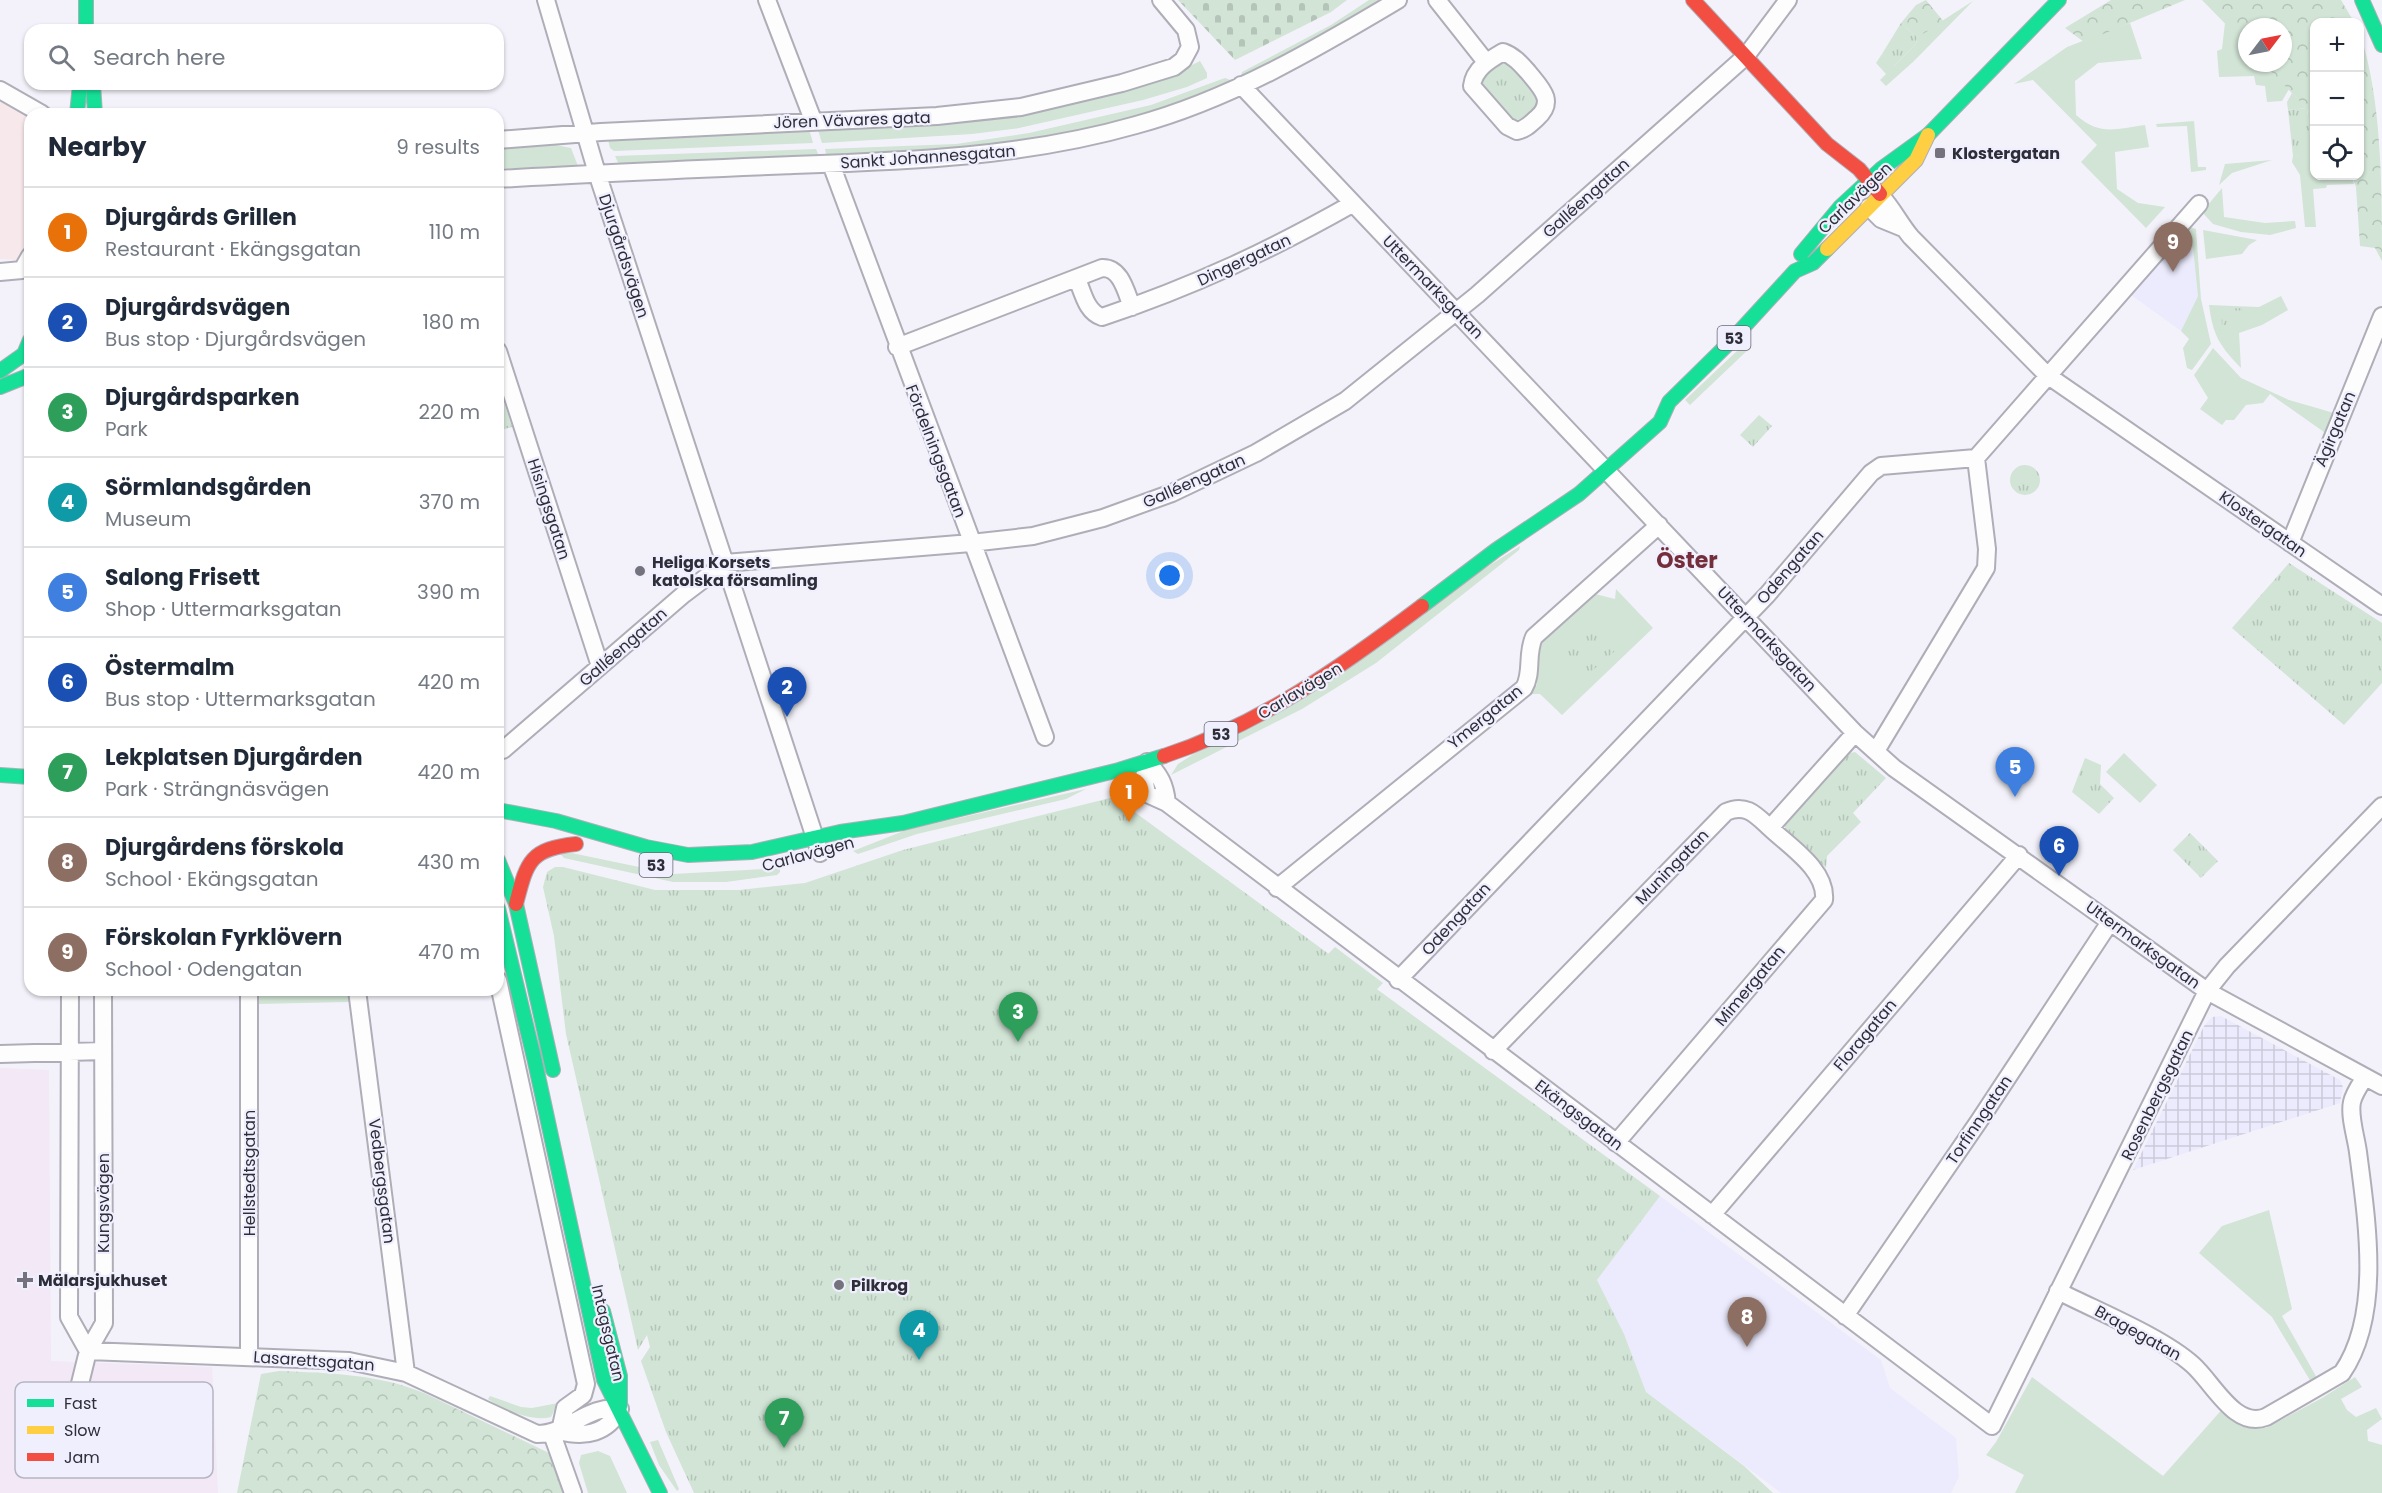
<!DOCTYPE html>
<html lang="en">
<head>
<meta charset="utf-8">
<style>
  body { margin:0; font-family:Poppins,sans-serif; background:#f2f2f3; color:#1f2937 }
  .controls { position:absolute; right:18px; top:18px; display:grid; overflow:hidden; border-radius:12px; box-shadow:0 2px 4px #0004 }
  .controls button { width:54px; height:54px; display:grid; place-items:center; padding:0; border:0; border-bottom:2px solid #e0e1e3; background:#fff; color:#1f2937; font:30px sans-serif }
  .compass { position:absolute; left:2238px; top:18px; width:54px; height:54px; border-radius:50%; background:#fff; box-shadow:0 2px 4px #0004; rotate:58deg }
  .you { position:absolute; left:1170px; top:576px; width:21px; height:21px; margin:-15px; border:4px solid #fff; border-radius:50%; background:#1a73e8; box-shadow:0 0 0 9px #1a73e833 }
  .badge { display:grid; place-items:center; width:39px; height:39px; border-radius:50%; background:#1a73e8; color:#fff; font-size:20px; font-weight:700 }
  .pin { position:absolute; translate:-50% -50px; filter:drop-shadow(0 2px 3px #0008) }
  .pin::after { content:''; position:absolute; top:32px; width:21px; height:18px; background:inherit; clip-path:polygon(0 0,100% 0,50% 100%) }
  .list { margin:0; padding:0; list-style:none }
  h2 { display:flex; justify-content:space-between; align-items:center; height:78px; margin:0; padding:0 24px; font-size:26px }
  h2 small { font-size:20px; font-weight:400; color:#747a83 }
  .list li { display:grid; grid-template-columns:39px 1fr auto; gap:18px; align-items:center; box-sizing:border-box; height:90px; padding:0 24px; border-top:2px solid #e0e1e3 }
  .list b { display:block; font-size:22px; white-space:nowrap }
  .list p { margin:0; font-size:20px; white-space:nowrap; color:#747a83 }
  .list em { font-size:20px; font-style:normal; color:#747a83 }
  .icon { flex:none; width:33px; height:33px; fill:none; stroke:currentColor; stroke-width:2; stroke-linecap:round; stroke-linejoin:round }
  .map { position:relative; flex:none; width:2382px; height:1493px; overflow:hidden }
  .search { position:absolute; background:#fff; box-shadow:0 2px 4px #0004; left:24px; top:24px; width:480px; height:66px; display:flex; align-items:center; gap:15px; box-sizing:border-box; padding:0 21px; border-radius:18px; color:#747a83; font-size:22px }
  .panel { position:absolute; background:#fff; box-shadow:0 2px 4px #0004; left:24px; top:108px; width:480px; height:888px; border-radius:18px }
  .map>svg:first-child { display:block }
  .commercial { fill:#f7e8ec }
  .industrial { fill:url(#industrial-grid) }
  .built { fill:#ecebfd }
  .medical { fill:#f2e8f6 }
  .grass { fill:#d1e4d5 }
  .forest { fill:url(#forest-crowns) }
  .cemetery { fill:url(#cemetery-stones) }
  .park { fill:url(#park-tufts) }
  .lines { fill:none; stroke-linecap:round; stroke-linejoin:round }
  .street-casing { stroke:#afaeb8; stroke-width:20 }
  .fast-casing { stroke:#afaeb8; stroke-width:16 }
  .slow-casing { stroke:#afaeb8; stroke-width:16 }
  .jam-casing { stroke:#afaeb8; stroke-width:16 }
  .street { stroke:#fdfdfe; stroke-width:16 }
  .fast { stroke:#16e098; stroke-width:14 }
  .slow { stroke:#ffcf43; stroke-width:14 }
  .jam { stroke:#f24e42; stroke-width:14 }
  .poi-dot { fill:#73727d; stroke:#f0effd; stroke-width:2 }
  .labels { text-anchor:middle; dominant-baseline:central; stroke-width:4.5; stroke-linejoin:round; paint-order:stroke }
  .shield { fill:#f0effd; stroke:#686774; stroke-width:1.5 }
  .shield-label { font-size:15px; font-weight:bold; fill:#2e2d3a }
  .street-label { font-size:16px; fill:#2e2d3a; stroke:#f0effd }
  .poi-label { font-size:16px; font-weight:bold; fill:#2e2d3a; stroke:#f0effd; text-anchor:start }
  .district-label { font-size:22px; font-weight:bold; fill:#742d3a; stroke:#f0effd }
  .key { fill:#f0effd; stroke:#b6b5c2; stroke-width:1.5 }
  .key-label { font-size:16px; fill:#2e2d3a }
</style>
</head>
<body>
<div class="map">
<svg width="2382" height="1493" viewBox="0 0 2382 1493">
  <defs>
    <pattern id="industrial-grid" width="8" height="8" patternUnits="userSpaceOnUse" patternTransform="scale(1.5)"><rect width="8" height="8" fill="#ecebfd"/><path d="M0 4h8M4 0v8" fill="none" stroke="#cbcada"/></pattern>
    <pattern id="forest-crowns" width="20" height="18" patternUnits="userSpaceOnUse" patternTransform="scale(1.5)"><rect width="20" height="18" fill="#d1e4d5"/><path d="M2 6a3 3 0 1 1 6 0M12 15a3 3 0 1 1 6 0" fill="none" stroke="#b4c4b8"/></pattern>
    <pattern id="cemetery-stones" width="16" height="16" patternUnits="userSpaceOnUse" patternTransform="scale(1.5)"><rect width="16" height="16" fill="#d1e4d5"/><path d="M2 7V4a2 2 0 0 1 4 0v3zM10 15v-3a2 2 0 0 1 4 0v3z" fill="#b4c4b8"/></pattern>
    <pattern id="park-tufts" width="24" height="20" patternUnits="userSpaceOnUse" patternTransform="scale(1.5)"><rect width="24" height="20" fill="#d1e4d5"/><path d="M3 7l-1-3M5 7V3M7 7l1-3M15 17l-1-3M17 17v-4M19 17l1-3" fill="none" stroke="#b4c4b8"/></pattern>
  </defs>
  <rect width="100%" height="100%" fill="#f3f2fa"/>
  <path class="commercial" d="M0,97L30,114V239L20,260L0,259Z"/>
  <path class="industrial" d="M2221,1016L2340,1080L2343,1087L2340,1103L2133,1170L2204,1026L2212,1017Z"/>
  <path class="built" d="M2180,237L2193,248L2198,296L2181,331L2131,295Z
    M1660,1196L1881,1360L1890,1388L1956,1438L1959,1477L1951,1493H1781L1646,1392L1624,1334L1597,1280Z"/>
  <path class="medical" d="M0,1068L49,1070L51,1361L212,1367L218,1493H0Z"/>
  <path class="grass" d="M1369,0H1386L1314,42L1241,77L1242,72L1331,25Z
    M1973,1L1913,62L1886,86L1880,80L1886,74L1876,63L1882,54L1894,66L1916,44L1917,37Z
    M2130,23L2142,59L2098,63L2075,81L2076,115C2100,136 2115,129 2145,125L2149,147L2115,152L2117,189L2138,203L2165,207L2146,228L2081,162L2097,145L2033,80L2014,84L2067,47Z
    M2225,23L2247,46V63H2263L2289,89L2282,101L2267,102L2265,86L2256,85L2254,76L2219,77L2217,51L2222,49Z
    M1504,60L1512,63L1540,98C1535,112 1525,120 1510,121L1480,88V80Z
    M1200,61L1207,73V78L1187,87L1143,100L1019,128L972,134L822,143L818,130L894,124L1174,74Z
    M1225,78L1233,81C1124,135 949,160 826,154L825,149L956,144L1029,133L1151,105Z
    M2292,93L2314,116V176H2352L2354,184L2327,185L2326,188L2313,189L2316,227H2305L2300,175L2292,162L2293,156L2312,153L2307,108L2288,110L2287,102Z
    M2194,121L2198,167H2206V170L2191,172L2187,126L2157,127L2156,124Z
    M809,129L813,143L614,151L610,148L607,135Z
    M556,145L571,148L578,166L498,169V148Z
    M816,149L819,156L619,165L615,156Z
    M2272,160L2232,173L2219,185L2225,164Z
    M2222,188L2224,217L2265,223L2295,221L2296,228L2270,235L2241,232L2213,224L2202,212Z
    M2190,227L2196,229L2201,299L2211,344L2192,370L2187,368L2183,348L2189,339L2181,331L2198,296L2193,248L2180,237Z
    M2203,230L2257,240L2249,245L2242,254L2206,259Z
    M2281,296L2288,310L2262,325L2239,333L2241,368C2220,346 2213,336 2209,305L2259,307Z
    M1753,345L1690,405L1685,400L1737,351Z
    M2213,348L2241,378L2289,400L2334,413L2320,442L2324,432L2270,394L2263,403L2246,405L2234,420H2226L2222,425L2200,409L2208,398L2194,375Z
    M1520,546L1519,550L1376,663L1302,709L1171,775L1178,764Z
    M1616,589L1653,628L1562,715L1540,694H1529L1537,685V652L1545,639L1595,594L1615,599Z
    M2124,753L2157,785L2140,803L2106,772Z
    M1086,789L1066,799L917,834L858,854L853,851L906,830Z
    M557,850L673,874L780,868V872L777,875L726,882H673L564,858Z
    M1335,947L1383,983L1356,1011L1325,957Z
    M256,990H348L349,1002L257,1004Z
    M2269,1210L2292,1309L2282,1316L2317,1378L2311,1382L2272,1317L2199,1253L2222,1226Z
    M2032,1377L2163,1476L2225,1406L2241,1426L2266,1428L2322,1398L2355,1377L2362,1387L2341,1399L2347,1410L2356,1417L2376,1408L2382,1419L2367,1430L2368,1441L2382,1445V1493H2015L2024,1475L1986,1455L1996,1442Z
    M490,1396L521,1407L532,1408L558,1403L551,1417C531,1422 504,1410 488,1399Z
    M658,1440L679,1489L677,1491L659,1465L650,1442Z
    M598,1451L610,1456L627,1493H588L579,1463L581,1455Z"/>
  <path class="forest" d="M1926,0L1944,22L1917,37L1901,23L1916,5Z
    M2111,0H2185L2084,42L2065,28Z
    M2202,0H2341L2354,22H2314V116L2263,63H2283V27H2247V46Z
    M2360,33C2382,101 2382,187 2382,261L2375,248L2360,246L2356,187L2352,176H2360Z
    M279,1371C329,1373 378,1374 424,1393L547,1452L552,1457L563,1493H237L261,1374Z"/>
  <path class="cemetery" d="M1178,0H1347L1331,12L1235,60Z"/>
  <path class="park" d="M1901,23L1917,37L1916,44L1893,67L1882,54Z
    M1510,67L1535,97L1513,116L1488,86Z
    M2307,108L2312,154L2293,156L2288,110Z
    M2242,308L2243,324L2222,325L2221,309Z
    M498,383L512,427L498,431Z
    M1759,415L1772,426L1753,447L1740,435Z
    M2010 480a15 15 0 1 1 30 0a15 15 0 1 1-30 0Z
    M2289,563L2382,623V683L2344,725L2232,628Z
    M1585,625L1606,631L1615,651L1580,681L1572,677L1560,645Z
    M1855,752L1886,778L1853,813L1861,822L1827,856L1826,868L1785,828V819L1845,754Z
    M2085,758L2101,765L2100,784L2114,798L2099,814L2072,792Z
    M1114,797L1660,1196L1597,1280L1624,1334L1646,1392L1744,1466L1773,1493H694L666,1432L641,1361L650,1347L647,1335L638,1350L566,1034L554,936L543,887L547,872L555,867H563L655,890H739L805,883L903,850Z
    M2190,833L2218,861L2201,878L2173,850Z"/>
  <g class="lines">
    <defs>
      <path id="street" d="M546,0L597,173L820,853
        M767,0L813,120
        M1437,0L1486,62
        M1503,52C1514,56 1520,63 1528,72C1541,88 1556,101 1537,118C1530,124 1526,129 1517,131L1507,126L1472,86C1474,69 1489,60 1503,52Z
        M1241,85L1855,733L1894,768L2207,991L2382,1086
        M0,90L42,114
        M498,140L601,132L937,116L1021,107L1122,83L1174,67L1183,60L1190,47L1186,30L1161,0
        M831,164L1045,737
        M498,179C596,173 695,169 793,165C909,161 1024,157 1136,125C1229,100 1316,49 1398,0
        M1881,196C1893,209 1900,224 1911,237L2047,375L2382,606
        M1869,207L1881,219L1903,228
        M0,272L22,270L30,256
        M1077,279C1083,292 1086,312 1102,317C1192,287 1269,251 1352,204
        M897,347L1102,268C1121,267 1126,292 1132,307
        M498,351L600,666
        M2290,543L2382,316
        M503,750L684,594L725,563L971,543L1033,536L1103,518L1172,493L1256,453L1345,401L1477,295L1746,56L1788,0
        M1876,751L1986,568L1987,549L1976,458
        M1147,762L1144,777L1147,794L1167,803L1992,1426L2207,991L2227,966L2382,806
        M1147,762C1160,775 1165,784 1167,803
        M1277,888L1524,688C1533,673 1526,654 1534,637L1659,525
        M498,980L586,1384L583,1395L565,1408L560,1431
        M1398,980L1767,595L1871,473L1881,466L1976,458L2199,204
        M70,990L69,1317L88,1351
        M249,990V1357
        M357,990L406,1373
        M1493,1051L1726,812C1746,803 1756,815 1770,828L1855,733
        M0,1054L103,1051
        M1616,1143L1824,900C1827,870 1789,846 1770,828
        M1712,1215L2019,855
        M2058,1291C2097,1311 2162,1337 2193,1365C2214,1384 2235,1429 2266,1417L2342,1373C2382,1315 2367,1222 2358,1152C2356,1137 2349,1116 2352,1102C2354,1093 2360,1085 2365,1077
        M1845,1316L1979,1121L2110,922
        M88,1351L349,1361L406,1373L537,1434C569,1434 587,1404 620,1409C608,1433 585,1438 560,1431
        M74,1408L88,1351L104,1323L103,990
        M552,1434L573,1493"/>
      <path id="fast" d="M86,0V30
        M2362,0L2382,45
        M93,84L95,114
        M77,114L80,84
        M1801,254L1840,207L1881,169L1928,135L2059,0
        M0,371L24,354L30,340
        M0,387L30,375
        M1422,606L1496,550L1579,494L1660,422L1669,402L1729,343L1795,271L1813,263L1827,249
        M0,775L30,777
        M498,810L556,821L646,847L688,855L752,852L840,832L903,823L1119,770L1164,756
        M498,860L516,904L553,1070
        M498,908L535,1062L604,1380L660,1493
        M603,1311L620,1376V1407"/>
      <path id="slow" d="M1827,249L1916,160L1928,135"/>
      <path id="jam" d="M1693,0L1827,144L1859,169L1880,194
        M1164,756C1261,724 1341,667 1422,606
        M516,904C527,862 529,849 576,844"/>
    </defs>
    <use href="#street" class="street-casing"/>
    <use href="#fast" class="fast-casing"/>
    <use href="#slow" class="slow-casing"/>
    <use href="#jam" class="jam-casing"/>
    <use href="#street" class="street"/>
    <use href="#fast" class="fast"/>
    <use href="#slow" class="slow"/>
    <use href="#jam" class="jam"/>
  </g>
  <g class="poi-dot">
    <rect x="1934" y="147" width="12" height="12" rx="3"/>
    <circle cx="640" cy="571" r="6"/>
    <path d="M22 1271h6v6h6v6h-6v6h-6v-6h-6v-6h6z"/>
    <circle cx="839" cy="1285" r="6"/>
  </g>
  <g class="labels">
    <g class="shield">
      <rect x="1717.5" y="326" width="33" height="24" rx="4.5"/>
      <rect x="1204.5" y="722" width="33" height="24" rx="4.5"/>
      <rect x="639.5" y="853" width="33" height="24" rx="4.5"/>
    </g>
    <g class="shield-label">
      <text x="1734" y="338">53</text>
      <text x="1221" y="734">53</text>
      <text x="656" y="865">53</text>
    </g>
    <g class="street-label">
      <text transform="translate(852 120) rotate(-2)">Jören Vävares gata</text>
      <text transform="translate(928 157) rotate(-4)">Sankt Johannesgatan</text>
      <text transform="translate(1586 198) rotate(-42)">Galléengatan</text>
      <text transform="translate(1855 198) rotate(-44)">Carlavägen</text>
      <text transform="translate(624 256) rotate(72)">Djurgårdsvägen</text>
      <text transform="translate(1244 260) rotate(-25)">Dingergatan</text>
      <text transform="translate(1433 287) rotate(46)">Uttermarksgatan</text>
      <text transform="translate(2335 429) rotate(-67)">Ägirgatan</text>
      <text transform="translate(936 451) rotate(69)">Fördelningsgatan</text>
      <text transform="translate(1194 481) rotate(-24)">Galléengatan</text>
      <text transform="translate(549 509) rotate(72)">Hisingsgatan</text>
      <text transform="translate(2263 524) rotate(35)">Klostergatan</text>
      <text transform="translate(1790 567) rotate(-49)">Odengatan</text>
      <text transform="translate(1767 639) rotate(47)">Uttermarksgatan</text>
      <text transform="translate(623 647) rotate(-41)">Galléengatan</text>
      <text transform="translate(1300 691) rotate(-31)">Carlavägen</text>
      <text transform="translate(1485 717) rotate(-39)">Ymergatan</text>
      <text transform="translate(808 854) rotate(-15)">Carlavägen</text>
      <text transform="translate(1672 867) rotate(-46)">Muningatan</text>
      <text transform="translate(1456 919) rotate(-47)">Odengatan</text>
      <text transform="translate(2143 945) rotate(36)">Uttermarksgatan</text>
      <text transform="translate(1750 986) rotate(-50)">Mimergatan</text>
      <text transform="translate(1865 1035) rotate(-50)">Floragatan</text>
      <text transform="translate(2157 1095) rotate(-64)">Rosenbergsgatan</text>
      <text transform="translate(1579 1115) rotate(37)">Ekängsgatan</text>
      <text transform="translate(1979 1120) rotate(-56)">Torfinngatan</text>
      <text transform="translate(249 1173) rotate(-90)">Hellstedtsgatan</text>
      <text transform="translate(382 1181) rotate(83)">Vedbergsgatan</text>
      <text transform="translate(103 1203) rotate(-90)">Kungsvägen</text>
      <text transform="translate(608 1333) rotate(77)">Intagsgatan</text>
      <text transform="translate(2138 1333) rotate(29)">Bragegatan</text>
      <text transform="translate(314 1361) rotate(4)">Lasarettsgatan</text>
    </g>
    <g class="poi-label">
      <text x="1952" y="153">Klostergatan</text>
      <text x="652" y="562">Heliga Korsets<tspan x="652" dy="18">katolska församling</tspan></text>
      <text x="38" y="1280">Mälarsjukhuset</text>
      <text x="851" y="1285">Pilkrog</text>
    </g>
    <g class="district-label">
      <text x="1687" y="560">Öster</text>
    </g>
  </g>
  <rect x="15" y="1382" width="198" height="96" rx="9" class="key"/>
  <rect x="27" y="1399" width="27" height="8" fill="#16e098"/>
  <rect x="27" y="1426" width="27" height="8" fill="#ffcf43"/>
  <rect x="27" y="1453" width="27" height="8" fill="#f24e42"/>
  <g class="key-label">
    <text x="64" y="1409">Fast</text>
    <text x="64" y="1436">Slow</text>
    <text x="64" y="1463">Jam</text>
  </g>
</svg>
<div class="controls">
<button>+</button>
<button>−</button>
<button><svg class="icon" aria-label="locate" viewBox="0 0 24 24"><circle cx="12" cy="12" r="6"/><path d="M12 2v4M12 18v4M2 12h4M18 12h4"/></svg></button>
</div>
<svg class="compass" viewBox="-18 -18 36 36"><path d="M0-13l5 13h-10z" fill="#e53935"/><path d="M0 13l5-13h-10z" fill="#747a83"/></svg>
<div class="you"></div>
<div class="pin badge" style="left:1129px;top:822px;background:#e8710a">1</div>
<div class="pin badge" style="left:787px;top:717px;background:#1a4fb4">2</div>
<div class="pin badge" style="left:1018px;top:1042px;background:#2e9e5b">3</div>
<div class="pin badge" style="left:919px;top:1360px;background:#0f9aa8">4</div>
<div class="pin badge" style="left:2015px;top:797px;background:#3f7fe0">5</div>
<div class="pin badge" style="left:2059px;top:876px;background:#1a4fb4">6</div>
<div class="pin badge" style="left:784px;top:1448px;background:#2e9e5b">7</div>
<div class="pin badge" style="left:1747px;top:1347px;background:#8d6e63">8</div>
<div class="pin badge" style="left:2173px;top:272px;background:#8d6e63">9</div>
<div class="search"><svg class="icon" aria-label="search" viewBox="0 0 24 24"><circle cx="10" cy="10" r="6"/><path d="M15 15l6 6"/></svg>Search here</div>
<section class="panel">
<h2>Nearby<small>9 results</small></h2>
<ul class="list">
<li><span class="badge" style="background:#e8710a">1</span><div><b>Djurgårds Grillen</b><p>Restaurant · Ekängsgatan</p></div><em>110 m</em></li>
<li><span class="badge" style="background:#1a4fb4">2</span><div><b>Djurgårdsvägen</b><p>Bus stop · Djurgårdsvägen</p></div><em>180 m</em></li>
<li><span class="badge" style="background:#2e9e5b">3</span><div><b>Djurgårdsparken</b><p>Park</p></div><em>220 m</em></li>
<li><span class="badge" style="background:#0f9aa8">4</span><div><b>Sörmlandsgården</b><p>Museum</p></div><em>370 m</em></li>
<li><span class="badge" style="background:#3f7fe0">5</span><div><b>Salong Frisett</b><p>Shop · Uttermarksgatan</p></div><em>390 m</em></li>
<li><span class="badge" style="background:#1a4fb4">6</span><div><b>Östermalm</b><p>Bus stop · Uttermarksgatan</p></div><em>420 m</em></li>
<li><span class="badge" style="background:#2e9e5b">7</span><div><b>Lekplatsen Djurgården</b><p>Park · Strängnäsvägen</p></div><em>420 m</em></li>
<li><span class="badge" style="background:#8d6e63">8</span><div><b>Djurgårdens förskola</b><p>School · Ekängsgatan</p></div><em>430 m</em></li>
<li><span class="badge" style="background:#8d6e63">9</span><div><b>Förskolan Fyrklövern</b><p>School · Odengatan</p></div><em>470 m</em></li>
</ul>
</section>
</div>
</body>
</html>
